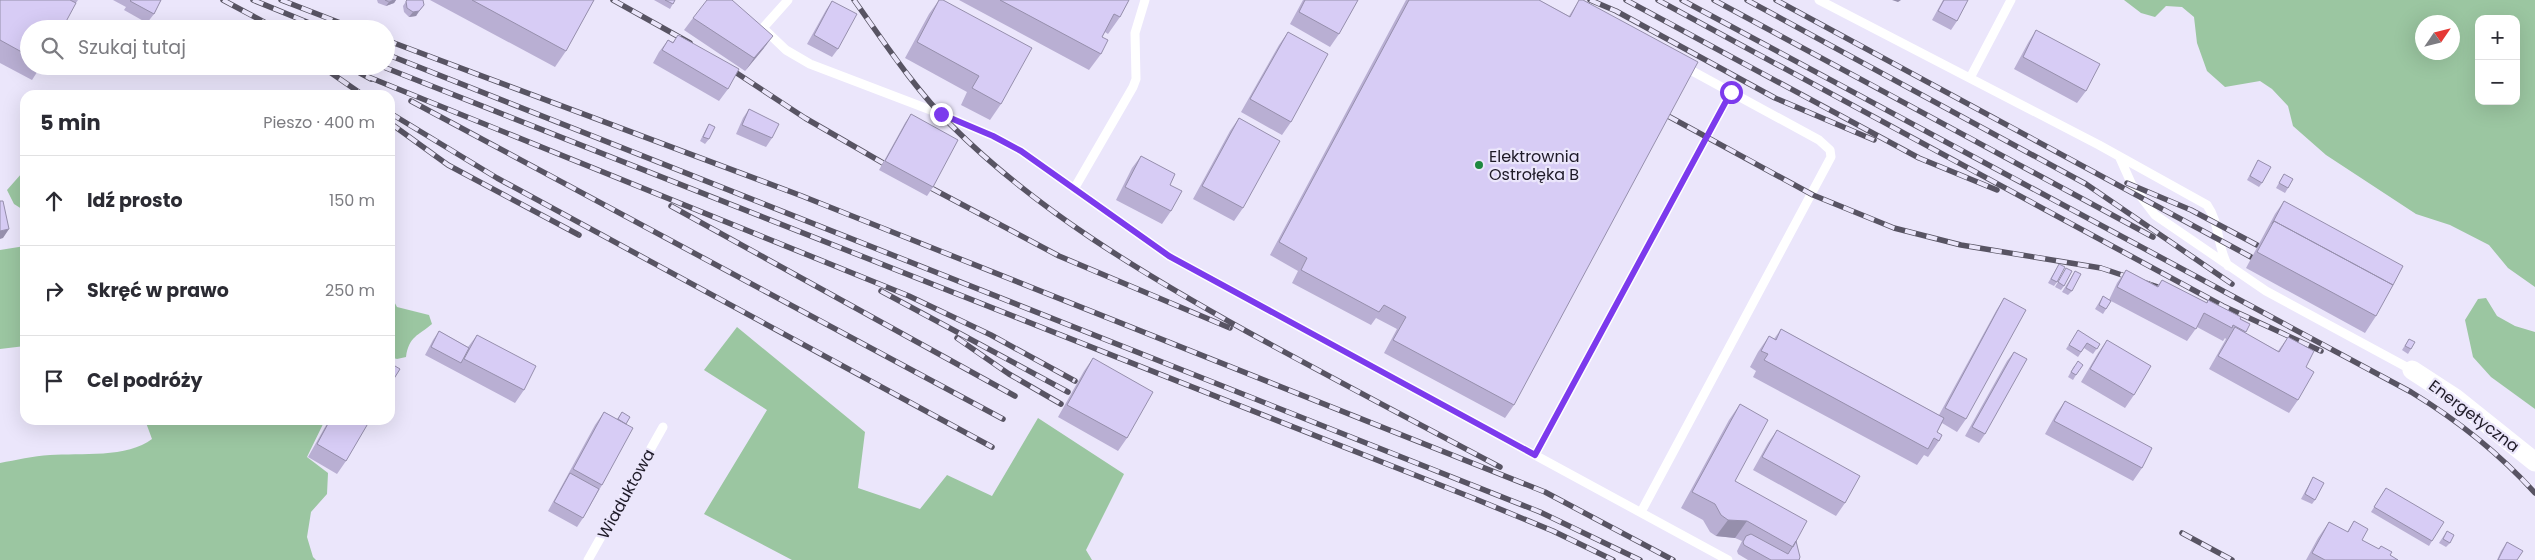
<!DOCTYPE html>
<html lang="pl">
<head>
<meta charset="utf-8">
<style>
  body { margin:0; font-family:Poppins,sans-serif; background:#f2f2f3; color:#2b2b33 }
  .controls { position:absolute; right:15px; top:15px; display:grid; overflow:hidden; border-radius:10px; box-shadow:0 5px 20px #0002 }
  .controls button { width:45px; height:45px; display:grid; place-items:center; padding:0; border:0; border-bottom:1px solid #e1e1e2; background:#fff; color:#2b2b33; font:25px sans-serif }
  .compass { position:absolute; left:2415px; top:15px; width:45px; height:45px; border-radius:50%; background:#fff; box-shadow:0 5px 20px #0002; rotate:55deg }
  .stop { position:absolute; width:15px; height:15px; margin:-11px; border:4px solid #7c3aed; border-radius:50%; background:#fff }
  .stop.end { background:#7c3aed; border-color:#fff; box-shadow:0 1px 5px #0008 }
  .list { margin:0; padding:0; list-style:none }
  h2 { display:flex; justify-content:space-between; align-items:center; height:65px; margin:0; padding:0 20px; font-size:21px }
  h2 small { font-size:16px; font-weight:400; color:#7c7c81 }
  .list li { display:grid; grid-template-columns:32px 1fr auto; gap:15px; align-items:center; box-sizing:border-box; height:90px; padding:0 20px; border-top:1px solid #e1e1e2 }
  .list b { display:block; font-size:19px; white-space:nowrap }
  .list em { font-size:16px; font-style:normal; color:#7c7c81 }
  .icon { flex:none; width:28px; height:28px; fill:none; stroke:currentColor; stroke-width:2; stroke-linecap:round; stroke-linejoin:round }
  .map { position:relative; flex:none; width:2535px; height:560px; overflow:hidden }
  .search { position:absolute; background:#fff; box-shadow:0 5px 20px #0002; left:20px; top:20px; width:375px; height:55px; display:flex; align-items:center; gap:12px; box-sizing:border-box; padding:0 18px; border-radius:28px; color:#7c7c81; font-size:19px }
  .panel { position:absolute; background:#fff; box-shadow:0 5px 20px #0002; left:20px; top:90px; width:375px; height:335px; border-radius:15px }
  .map>svg:first-child { display:block }
  .green { fill:#9bc6a1; fill-rule:evenodd }
  .lines { fill:none; stroke-linecap:round; stroke-linejoin:round }
  .lane { stroke:#fff; stroke-width:9 }
  .street { stroke:#fff; stroke-width:19 }
  .rail-casing { stroke:#585463; stroke-width:5.5 }
  .rail { stroke:#ebe6fb; stroke-width:4; stroke-dasharray:11; stroke-linecap:butt }
  .wall { fill:#b9afd3 }
  .shaded-wall { fill:#968fac }
  .building { fill:#d7ccf5; stroke:#968fac }
  .route { stroke:#7c3aed; stroke-width:6 }
  .poi-dot { fill:#1e883f; stroke:#ebe6fb; stroke-width:2 }
  .labels { text-anchor:middle; dominant-baseline:central; stroke-width:4.5; stroke-linejoin:round; paint-order:stroke }
  .poi-label { font-size:16px; fill:#1e1a27; stroke:#ebe6fb; text-anchor:start }
  .street-label { font-size:16px; fill:#1e1a27; stroke:#ebe6fb }
</style>
</head>
<body>
<div class="map">
<svg width="2535" height="560" viewBox="0 0 2535 560">
  <rect width="100%" height="100%" fill="#ebe6fb"/>
  <path class="green" d="M2124,0H2535V287L2508,268L2489,245L2450,225L2416,214L2326,155L2293,126L2288,106L2272,89L2260,81L2225,87L2207,71L2197,43L2194,17L2182,7L2166,6L2155,17L2141,13ZM2479,19H2516V101H2479ZM2452,22V52H2422V22Z
    M22,173L25,174V211L14,204L7,190Z
    M25,246V346L0,349V250Z
    M390,294L397,307L429,315L432,324C418,336 409,336 406,357L397,359L390,357Z
    M2486,298L2497,316L2515,326L2535,332V409L2491,377L2473,357L2465,320L2478,299Z
    M737,327L865,432L858,488L920,509L947,475L992,496L1038,418L1124,474L1086,550L1092,560H792L704,514L767,410L704,370Z
    M145,420H325L307,457L328,473L327,494L311,512L307,537L313,557L316,560H0V463C16,460 33,456 50,455C80,453 128,458 152,439Z"/>
  <g class="lines">
    <path class="lane" d="M1819,0L2099,145L2207,205C2220,223 2217,247 2228,266
      M763,28L788,0
      M765,30L786,50L810,64L941,114L993,136L1021,151L1169,256L1728,560
      M1970,78L2011,0
      M2119,156L2132,185L2155,215L2266,291L2412,370
      M1074,189L1133,87L1136,79L1135,33L1145,0
      M1535,455L1731,92
      M1641,512L1831,157L1830,150L1819,140L1683,66
      M588,560L663,427"/>
    <path class="street" d="M2412,370L2455,398L2535,462"/>
    <defs>
      <path id="rail" d="M223,0L277,29
        M253,0L324,29
        M281,0L356,29
        M613,0L690,43
        M854,0C884,42 914,88 951,125C1036,210 1142,273 1246,331C1330,377 1415,422 1500,467
        M1590,0L1616,11L1775,98L1874,140
        M1626,0L1919,158L1997,190
        M1658,0L2223,306L2321,351
        M1682,0L2411,392C2457,420 2499,453 2535,493
        M1714,0L2153,237
        M1747,0L2086,184L2232,284
        M1776,0L2251,257
        M386,40L802,196L1545,492L1673,560
        M386,54L1540,512L1640,560
        M321,66L363,95
        M347,66L371,79
        M381,66L1473,498L1553,531L1613,560
        M726,66L805,118L883,163
        M366,76L909,296L991,335L1075,381
        M411,101L1003,419
        M390,113L497,178L992,447
        M1668,116L1813,195L1894,228L1961,245L2101,268L2170,291
        M390,123L448,165L579,235
        M2127,183L2191,210L2257,245
        M931,188L1059,256L1230,328
        M671,206L1015,396
        M881,291L1068,392
        M957,338L1009,374L1061,404
        M2182,533L2232,560"/>
    </defs>
    <use href="#rail" class="rail-casing"/>
    <use href="#rail" class="rail"/>
  </g>
  <path class="wall" d="M0,0H78L76,3L29,29V66H41L32,80L0,63Z
    M113,0H161L154,14L147,23L124,10L126,7Z
    M377,0H396L394,3L386,6L378,3Z
    M407,0L424,5L416,16L409,17L404,12L403,6Z
    M430,0H594L566,51L555,67Z
    M654,0H675L670,9Z
    M939,0L1001,104L990,120L961,105L967,92L905,58L929,14Z
    M959,0H1129L1120,17L1108,34L1105,32L1102,37L1101,54L1089,70Z
    M1303,0H1358L1339,34L1330,47L1290,24Z
    M1406,0H1539L1569,16L1579,0L1514,405L1505,418L1384,353L1397,329L1376,318L1371,325L1292,283L1298,271L1270,255Z
    M1943,0H1968L1957,21L1951,30L1932,20Z
    M832,1L838,49L832,57L807,44L826,10Z
    M693,18L764,48L745,71L684,30Z
    M2036,30L2086,91L2077,103L2014,69L2028,43Z
    M1288,32L1291,122L1282,135L1241,112L1279,45Z
    M678,35L728,89L719,101L653,63L659,52L668,40L673,42Z
    M749,109L772,138L766,147L736,134L743,118Z
    M911,114L933,187L927,196L879,170L905,123Z
    M1239,118L1243,208L1234,221L1193,199L1230,131Z
    M709,124V139L705,144L700,141L706,129Z
    M1141,156L1170,185L1171,211L1162,224L1116,200L1132,168Z
    M2258,160L2262,183L2259,187L2247,180Z
    M2284,174L2288,188L2285,193L2276,188Z
    M2284,201L2376,316L2365,333L2246,268L2275,214Z
    M2059,264L2057,282L2054,286L2048,283Z
    M2066,268L2064,286L2061,290L2055,287Z
    M2126,270L2157,286L2162,280L2206,303L2208,300L2250,324L2245,333L2278,351L2288,337L2306,367L2298,400L2289,413L2209,369L2226,339L2225,338L2223,341L2197,327L2187,341L2111,301L2103,314L2095,309L2103,296L2109,300L2117,283Z
    M2075,271L2072,291L2068,295L2062,292Z
    M2004,298L1966,419L1957,432L1942,423L1937,432L1939,441L1928,457L1924,455L1917,465L1753,377L1756,371L1750,367L1758,352L1769,336L1774,339L1781,329L1939,415L1996,311Z
    M439,331L468,347L477,335L524,390L515,403L425,355L433,340Z
    M2075,335L2100,344L2093,354L2084,348L2078,357L2066,349Z
    M2409,339L2411,349L2408,354L2402,350Z
    M2107,340L2134,395L2125,408L2081,382L2098,353Z
    M2014,352L1985,434L1979,443L1965,436L2007,361Z
    M1093,358L1127,438L1118,451L1058,417L1084,371Z
    M2074,366L2076,375L2073,380L2068,377Z
    M2065,401L2142,468L2133,481L2045,434L2056,414Z
    M1740,404L1735,481L1796,541L1799,560H1748L1738,554L1737,551L1742,541L1735,538L1716,536L1710,532L1703,520L1681,508L1729,420Z
    M604,412L617,419L622,412L626,424L602,485L583,518L577,527L548,511L595,425Z
    M329,420H370L346,461L337,474L308,457Z
    M1777,430L1845,503L1836,516L1753,470L1768,443Z
    M2313,477L2315,500L2312,504L2301,499Z
    M2386,488L2432,541L2429,546L2371,512Z
    M2354,521L2362,540L2378,549L2381,546L2390,555L2398,560H2306L2318,538L2329,522L2347,532Z
    M2447,531L2450,543L2446,547L2439,543Z
    M2507,542L2517,560H2497L2501,551Z"/>
  <path class="shaded-wall" d="M394,0H396L394,3L386,6L389,2Z
    M1892,0H1901L1898,2Z
    M419,11L416,16L409,17L413,12Z
    M773,36L764,48L745,71L754,58Z
    M9,229L3,238L0,239V231Z
    M1728,520L1747,521L1735,538L1716,536Z"/>
  <path class="building" d="M0,0H70L76,3L62,29H29V56L0,40Z
    M131,0H161L154,14L130,1Z
    M385,0H394L389,2Z
    M407,0H423L424,5L419,11L413,12L407,8L406,1Z
    M472,0H594L566,51Z
    M665,0H675L673,4Z
    M707,0H732L773,36L754,58L693,18Z
    M939,0H943L1032,48L1001,104L972,88L979,76L917,42Z
    M1000,0H1129L1120,17L1114,14L1102,37L1108,40L1101,54Z
    M1305,0H1358L1339,34L1299,12Z
    M1409,0H1539L1570,17L1579,0H1583L1698,62L1514,405L1393,340L1406,317L1384,305L1379,312L1301,270L1307,258L1279,242Z
    M1944,0H1968L1957,21L1938,11Z
    M832,1L857,14L838,49L814,35Z
    M2036,30L2100,64L2086,91L2023,57Z
    M1288,32L1328,54L1291,122L1250,99Z
    M678,35L739,69L728,89L662,50L668,40L673,43Z
    M749,109L779,124L772,138L742,125Z
    M911,114L958,140L933,187L885,161Z
    M1239,118L1280,141L1243,208L1202,186Z
    M709,124L715,127L709,139L703,137Z
    M1141,156L1175,174L1170,185L1182,191L1171,211L1125,187Z
    M2258,160L2271,167L2262,183L2250,176Z
    M2284,174L2293,179L2288,188L2279,183Z
    M0,201H3L9,229L0,231Z
    M2284,201L2403,266L2393,285L2274,221L2272,224Z
    M2274,221L2393,285L2376,316L2257,252Z
    M2059,264L2065,267L2057,282L2051,279Z
    M2066,268L2072,271L2064,286L2058,282Z
    M2126,270L2158,287L2162,280L2207,303L2208,300L2241,317L2240,319L2250,324L2246,332L2233,325L2232,328L2204,313L2196,329L2117,287Z
    M2075,271L2081,274L2072,291L2066,288Z
    M2103,296L2111,301L2106,309L2099,305Z
    M2004,298L2026,310L1966,419L1945,408Z
    M2235,327L2279,352L2288,337L2314,351L2306,367L2314,372L2298,400L2218,356Z
    M1781,329L1944,418L1937,432L1942,435L1939,441L1934,438L1928,449L1764,360L1768,354L1761,351L1769,336L1776,340Z
    M2078,330L2100,344L2097,349L2087,343L2081,352L2069,345Z
    M439,331L469,348L461,363L431,347Z
    M477,335L536,366L524,390L464,359Z
    M2409,339L2415,342L2411,349L2405,346Z
    M2107,340L2151,366L2134,395L2090,369Z
    M2014,352L2027,359L1985,434L1972,427Z
    M1093,358L1153,392L1127,438L1067,405Z
    M2078,361L2083,365L2076,375L2071,372Z
    M390,363L400,369L390,385Z
    M2065,401L2152,448L2142,468L2054,421Z
    M1740,404L1768,420L1735,481L1807,521L1793,547L1747,521L1728,520L1721,515L1715,504L1692,492Z
    M604,412L633,428L602,485L573,469Z
    M622,412L630,417L626,424L618,419Z
    M330,420H370L346,461L317,444Z
    M1777,430L1860,476L1845,503L1762,457Z
    M570,473L599,489L583,518L554,502Z
    M2313,477L2324,483L2315,500L2305,494Z
    M2386,488L2444,522L2432,541L2374,507Z
    M2354,521L2368,529L2362,540L2379,549L2381,546L2392,552L2390,555L2398,560H2325L2312,553L2329,522L2348,532Z
    M2447,531L2454,535L2450,543L2443,539Z
    M1751,534L1788,554L1796,541L1800,557L1799,560H1771L1744,545L1743,542L1746,536Z
    M2507,542L2523,551L2517,560H2498Z"/>
  <g class="lines">
    <path class="route" d="M941,114L993,136L1021,151L1169,256L1535,455L1731,92"/>
  </g>
  <circle class="poi-dot" cx="1479" cy="165" r="5"/>
  <g class="labels">
    <g class="poi-label">
      <text x="1489" y="156">Elektrownia<tspan x="1489" dy="18">Ostrołęka B</tspan></text>
    </g>
    <g class="street-label">
      <text transform="translate(2474 416) rotate(37)">Energetyczna</text>
      <text transform="translate(626 494) rotate(-61)">Wiaduktowa</text>
    </g>
  </g>
</svg>
<div class="controls">
<button>+</button>
<button>−</button>
</div>
<svg class="compass" viewBox="-18 -18 36 36"><path d="M0-13l5 13h-10z" fill="#e53935"/><path d="M0 13l5-13h-10z" fill="#7c7c81"/></svg>
<div class="stop" style="left:1731px;top:92px"></div>
<div class="stop end" style="left:941px;top:114px"></div>
<div class="search"><svg class="icon" aria-label="search" viewBox="0 0 24 24"><circle cx="10" cy="10" r="6"/><path d="M15 15l6 6"/></svg>Szukaj tutaj</div>
<section class="panel">
<h2>5 min<small>Pieszo · 400 m</small></h2>
<ul class="list">
<li><svg class="icon" aria-label="ahead" viewBox="0 0 24 24"><path d="M12 20V5M6 11l6-6 6 6"/></svg><div><b>Idź prosto</b></div><em>150 m</em></li>
<li><svg class="icon" aria-label="right" viewBox="0 0 24 24"><path d="M7 20v-9h11M14 6l5 5-5 5"/></svg><div><b>Skręć w prawo</b></div><em>250 m</em></li>
<li><svg class="icon" aria-label="arrive" viewBox="0 0 24 24"><path d="M6 21V4h12l-3 4 3 4H6"/></svg><div><b>Cel podróży</b></div></li>
</ul>
</section>
</div>
</body>
</html>
